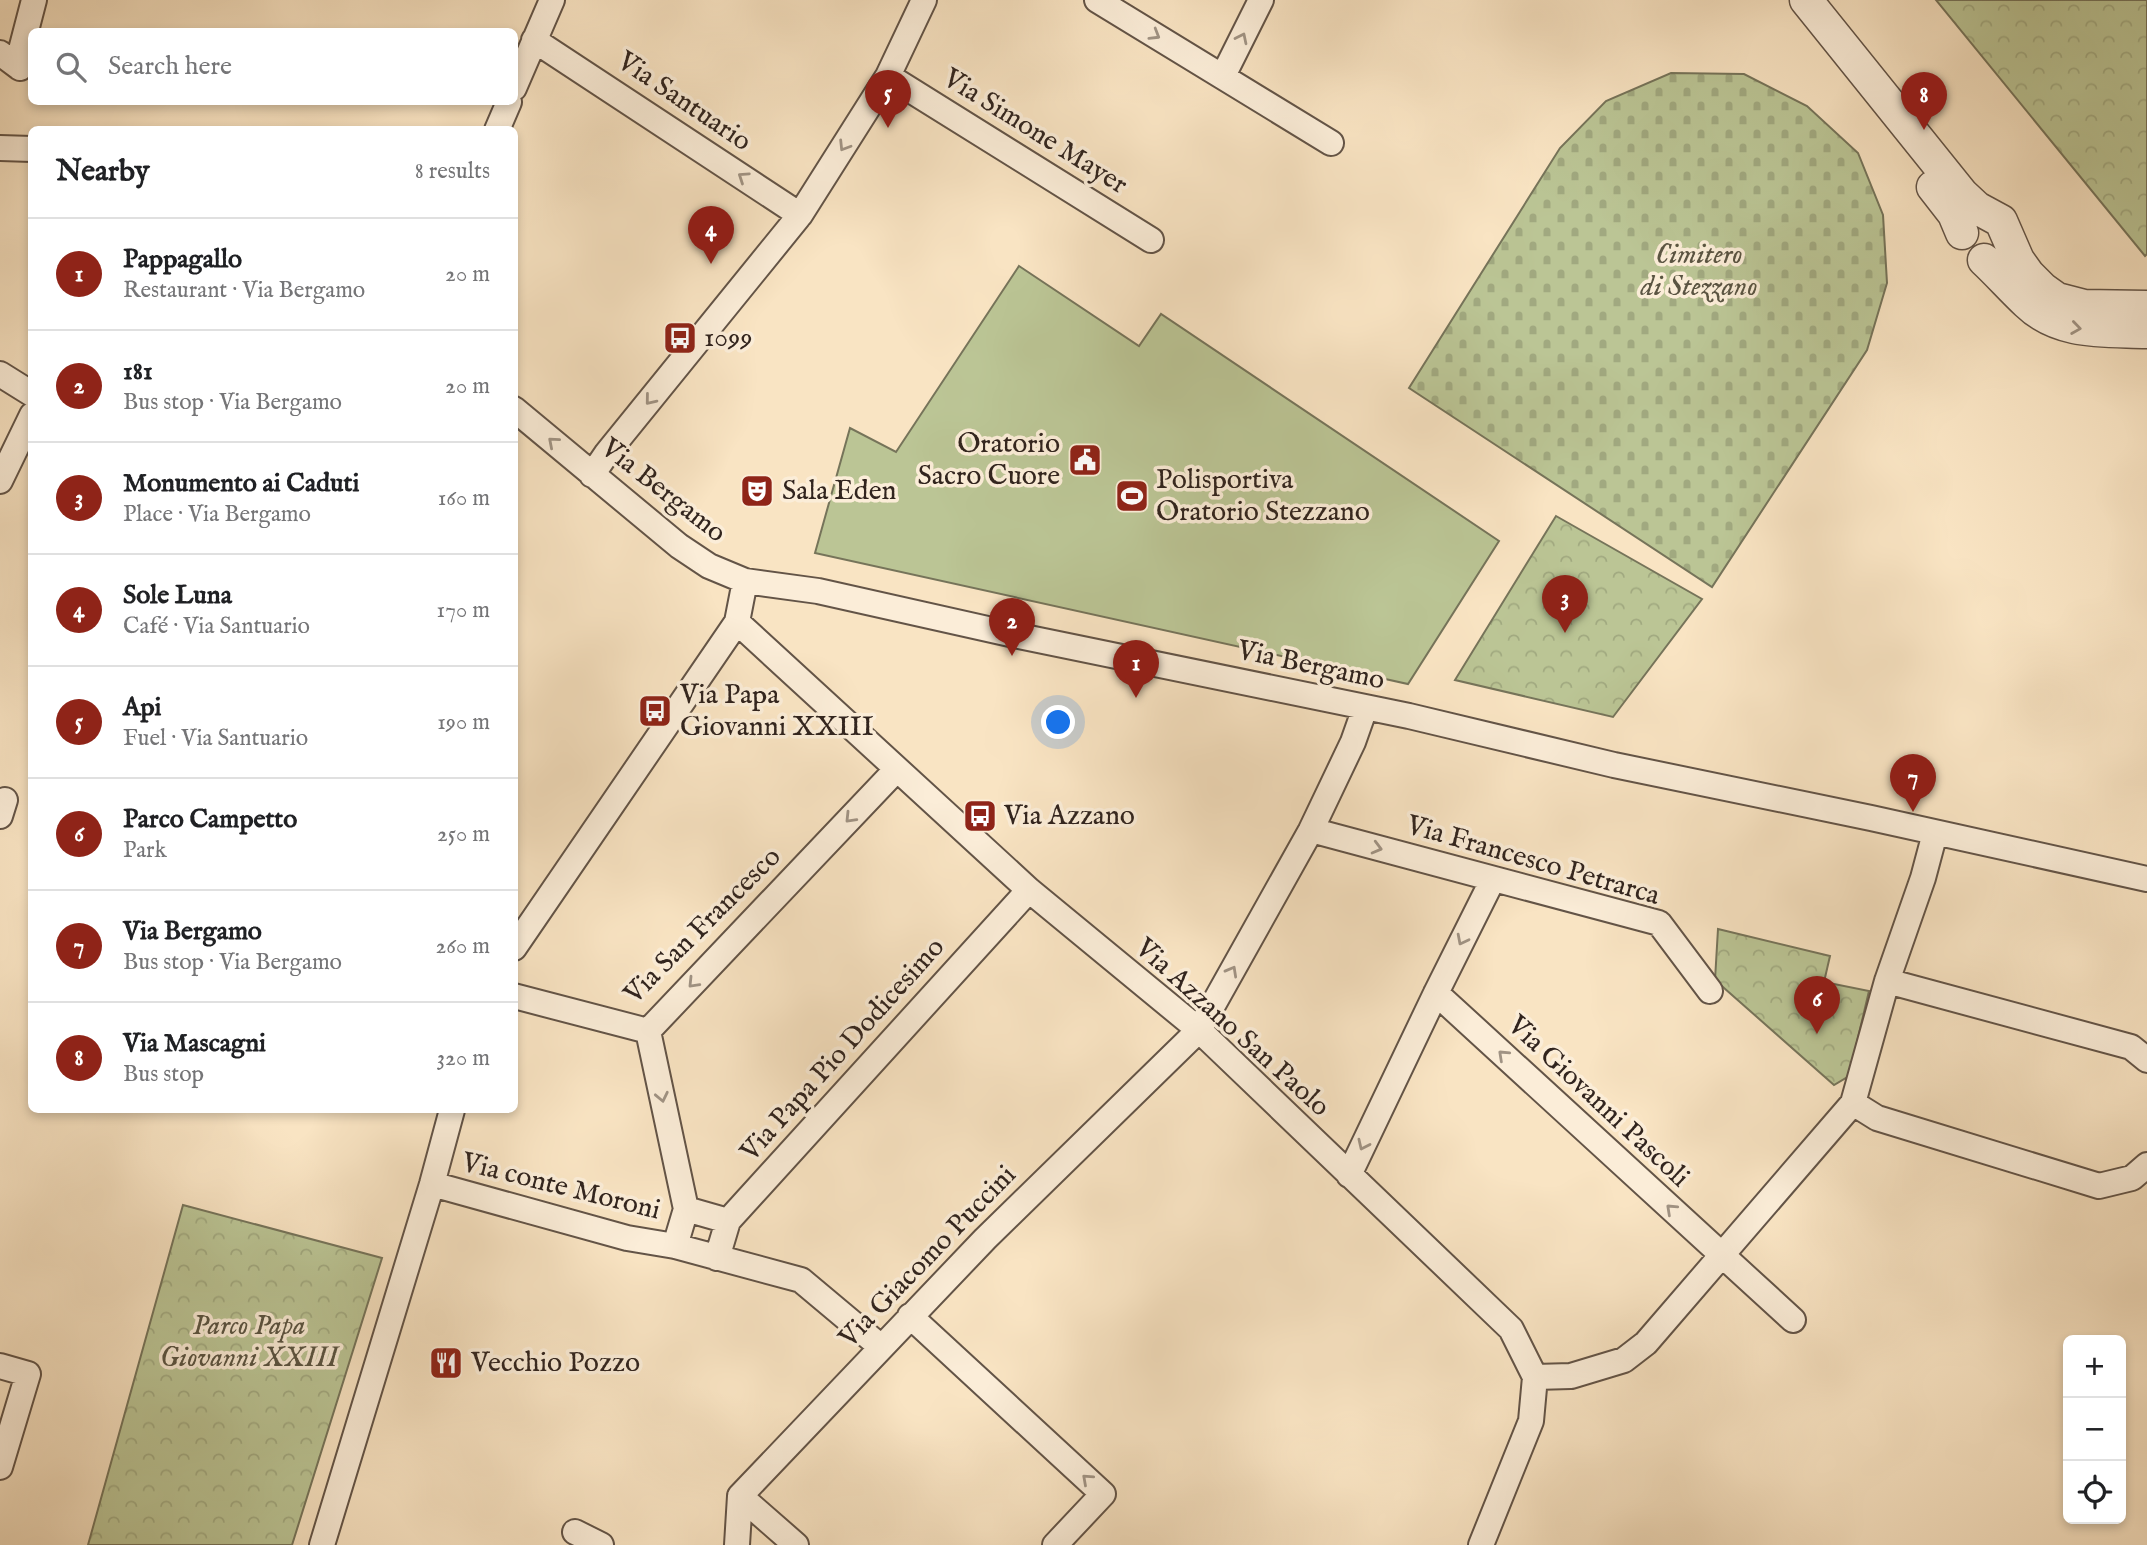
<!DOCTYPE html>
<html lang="en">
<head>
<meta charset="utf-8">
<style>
  body { margin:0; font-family:"IM FELL English",serif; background:#f6f6f6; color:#202124 }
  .controls { position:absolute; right:21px; bottom:21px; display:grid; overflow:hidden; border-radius:10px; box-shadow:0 4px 10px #0003 }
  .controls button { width:63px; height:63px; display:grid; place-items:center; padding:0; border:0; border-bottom:2px solid #e0e0e0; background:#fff; color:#202124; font:35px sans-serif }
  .you { position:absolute; left:1059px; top:723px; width:24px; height:24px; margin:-18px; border:5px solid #fff; border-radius:50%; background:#1a73e8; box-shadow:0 0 0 10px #1a73e833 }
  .badge { display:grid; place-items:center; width:46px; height:46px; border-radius:50%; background:#8f2418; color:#fff; font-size:23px; font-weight:700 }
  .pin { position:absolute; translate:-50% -58px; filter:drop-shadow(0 2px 4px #0008) }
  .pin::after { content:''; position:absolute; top:37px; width:24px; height:21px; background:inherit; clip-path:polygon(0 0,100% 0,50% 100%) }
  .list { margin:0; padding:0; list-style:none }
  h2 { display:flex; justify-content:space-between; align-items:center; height:91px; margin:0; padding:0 28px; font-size:30px }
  h2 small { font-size:23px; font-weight:400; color:#757577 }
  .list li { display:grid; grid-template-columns:46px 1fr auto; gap:21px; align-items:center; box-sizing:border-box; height:112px; padding:0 28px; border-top:2px solid #e0e0e0 }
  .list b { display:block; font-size:26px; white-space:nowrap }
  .list p { margin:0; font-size:23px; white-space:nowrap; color:#757577 }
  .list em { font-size:23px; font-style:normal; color:#757577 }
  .icon { flex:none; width:38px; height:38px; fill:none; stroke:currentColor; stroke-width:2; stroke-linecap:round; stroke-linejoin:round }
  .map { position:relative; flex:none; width:2147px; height:1545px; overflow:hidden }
  .search { position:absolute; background:#fff; box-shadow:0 4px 10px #0003; left:28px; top:28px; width:490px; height:77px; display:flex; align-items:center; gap:18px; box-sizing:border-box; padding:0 24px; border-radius:10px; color:#757577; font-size:26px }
  .panel { position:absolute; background:#fff; box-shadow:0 4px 10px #0003; left:28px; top:126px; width:490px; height:987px; border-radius:10px }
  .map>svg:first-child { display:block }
  .green { fill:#bbc595; stroke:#76745a; stroke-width:2 }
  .cemetery { fill:url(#cemetery-stones); stroke:#76745a; stroke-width:2 }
  .park { fill:url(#park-crowns); stroke:#76745a; stroke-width:2 }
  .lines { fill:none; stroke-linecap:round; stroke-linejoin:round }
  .minor-casing { stroke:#635447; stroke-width:28 }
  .tertiary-casing { stroke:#635447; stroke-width:35 }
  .minor { stroke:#fbedd8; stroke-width:24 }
  .tertiary { stroke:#fbedd8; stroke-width:32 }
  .oneway { stroke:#a09384 }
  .labels { text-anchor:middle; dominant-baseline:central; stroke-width:7; stroke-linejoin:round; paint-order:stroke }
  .street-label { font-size:28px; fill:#31241e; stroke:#fbedd8 }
  .park-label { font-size:28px; font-style:italic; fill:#5a5442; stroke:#fbedd8 }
  .poi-label { font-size:28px; fill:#31241e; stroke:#fbedd8; text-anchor:start }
</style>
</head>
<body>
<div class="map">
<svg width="2147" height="1545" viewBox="0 0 2147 1545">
  <defs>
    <pattern id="cemetery-stones" width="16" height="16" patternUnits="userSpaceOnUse" patternTransform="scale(1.75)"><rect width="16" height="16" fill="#bbc595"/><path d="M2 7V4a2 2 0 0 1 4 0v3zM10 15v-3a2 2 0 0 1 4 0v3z" fill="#a1a980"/></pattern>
    <pattern id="park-crowns" width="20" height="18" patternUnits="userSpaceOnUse" patternTransform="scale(1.75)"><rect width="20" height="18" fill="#bbc595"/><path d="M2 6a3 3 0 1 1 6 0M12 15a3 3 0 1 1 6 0" fill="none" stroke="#a1a980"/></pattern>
  </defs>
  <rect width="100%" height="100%" fill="#f9e4c3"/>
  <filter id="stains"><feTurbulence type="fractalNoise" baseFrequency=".00286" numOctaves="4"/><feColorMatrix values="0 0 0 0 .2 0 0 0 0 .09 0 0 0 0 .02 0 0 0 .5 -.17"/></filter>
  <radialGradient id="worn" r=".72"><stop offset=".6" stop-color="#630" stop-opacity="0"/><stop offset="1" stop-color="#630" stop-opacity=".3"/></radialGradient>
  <path class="green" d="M1019,266L1139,346L1161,314L1499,541L1408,684L815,553L850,428L896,452Z"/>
  <path class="cemetery" d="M1671,73L1744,74L1807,106L1858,153L1883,215L1887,283L1867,350L1712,587L1409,388L1560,148L1606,101Z"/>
  <path class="park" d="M1936,0H2147V254L2145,256Z
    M1556,516L1702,599L1613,717L1455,680Z
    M1718,929L1830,956L1824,982L1869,991L1849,1076L1834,1085L1715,980Z
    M183,1205L382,1258L292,1545H88Z"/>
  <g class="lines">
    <defs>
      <path id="minor" d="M1097,0L1331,143
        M534,40L800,215
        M0,53L20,68
        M20,68L21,50L34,0
        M888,76L1151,240
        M1223,76L1261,0
        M514,88L552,0
        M497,130L509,102
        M0,148L32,149
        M0,374L32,394
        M514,409L679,546L709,566L745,581L818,591L1019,636L1409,716L1614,765L1871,818L2147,879
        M592,475L607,453L800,215L888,76L924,0
        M0,481L32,415
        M737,622L1029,890L1199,1030L1511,1329L1535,1377L1531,1421L1481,1545
        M0,816L5,800
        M1311,830L1659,923L1710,991
        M514,948L737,622L745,581
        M1887,981L2131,1047L2147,1060
        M1436,993L1793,1320
        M514,996L648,1031
        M648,1031L897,769
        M648,1031L686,1209L675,1246
        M1853,1103L1877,1118L2099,1186L2132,1178L2147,1165
        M1349,1175L1436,993L1493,879
        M432,1184L627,1238L675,1246L801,1280L881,1347
        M686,1209L728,1221
        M717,1258L728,1221L1029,890
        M910,1316L1103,1494L1055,1545
        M0,1366L28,1374L0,1467
        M1535,1377L1571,1376L1624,1360L1646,1343L1853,1103L1887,981L1923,878L1935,833
        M740,1496L796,1545
        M575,1532L601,1545
        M322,1545L432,1184L452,1110
        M737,1545L740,1496L985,1239L1199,1030L1311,830L1353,742L1365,708"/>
      <path id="tertiary" d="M1806,0L1962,194L1977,208L2001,221L2018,260L2028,274L2043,289L2057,299L2084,306L2147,307
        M1933,187L1954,214L1962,233
        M1984,260C1999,274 2012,289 2027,303C2060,335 2105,330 2147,332"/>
    </defs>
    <use href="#minor" class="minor-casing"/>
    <use href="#tertiary" class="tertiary-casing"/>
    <use href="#minor" class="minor"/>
    <use href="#tertiary" class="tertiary"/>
  </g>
  <defs><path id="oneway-chevron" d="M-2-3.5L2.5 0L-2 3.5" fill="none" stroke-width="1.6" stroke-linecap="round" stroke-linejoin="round" transform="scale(1.75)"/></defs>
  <g class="oneway">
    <use href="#oneway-chevron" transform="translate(1155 35) rotate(31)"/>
    <use href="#oneway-chevron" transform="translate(1242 38) rotate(-64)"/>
    <use href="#oneway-chevron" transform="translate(844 146) rotate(122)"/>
    <use href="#oneway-chevron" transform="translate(743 177) rotate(-146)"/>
    <use href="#oneway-chevron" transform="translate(2076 328) rotate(8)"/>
    <use href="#oneway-chevron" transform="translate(650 400) rotate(129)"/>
    <use href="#oneway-chevron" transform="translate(553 442) rotate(-139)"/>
    <use href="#oneway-chevron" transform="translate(850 818) rotate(134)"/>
    <use href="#oneway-chevron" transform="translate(1377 848) rotate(15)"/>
    <use href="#oneway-chevron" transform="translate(1462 940) rotate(117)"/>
    <use href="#oneway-chevron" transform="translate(1232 971) rotate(-61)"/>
    <use href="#oneway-chevron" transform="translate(693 983) rotate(134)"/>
    <use href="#oneway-chevron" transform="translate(1503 1055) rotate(-137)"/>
    <use href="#oneway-chevron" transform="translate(662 1097) rotate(78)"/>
    <use href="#oneway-chevron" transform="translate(1363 1145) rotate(115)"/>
    <use href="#oneway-chevron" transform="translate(1671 1209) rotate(-137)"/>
    <use href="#oneway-chevron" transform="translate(1087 1479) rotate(-138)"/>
  </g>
  <defs>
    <symbol id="bus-square" viewBox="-11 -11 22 22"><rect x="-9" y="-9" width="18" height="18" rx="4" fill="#8f2418" stroke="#fbedd8"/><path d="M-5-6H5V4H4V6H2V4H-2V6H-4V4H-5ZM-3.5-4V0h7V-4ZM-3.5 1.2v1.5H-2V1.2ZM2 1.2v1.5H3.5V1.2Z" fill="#fff"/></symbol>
    <symbol id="civic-square" viewBox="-11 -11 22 22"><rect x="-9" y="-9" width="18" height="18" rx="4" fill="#8f2418" stroke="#fbedd8"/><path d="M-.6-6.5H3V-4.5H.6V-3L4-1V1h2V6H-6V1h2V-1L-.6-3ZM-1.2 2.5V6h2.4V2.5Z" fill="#fff"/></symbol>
    <symbol id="theatre-square" viewBox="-11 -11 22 22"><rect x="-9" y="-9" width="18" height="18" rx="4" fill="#8f2418" stroke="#fbedd8"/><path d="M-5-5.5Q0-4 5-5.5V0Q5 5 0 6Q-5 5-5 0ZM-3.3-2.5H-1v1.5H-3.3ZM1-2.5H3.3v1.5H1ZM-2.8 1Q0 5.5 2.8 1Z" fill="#fff"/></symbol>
    <symbol id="stadium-square" viewBox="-11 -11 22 22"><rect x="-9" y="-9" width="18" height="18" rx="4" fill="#8f2418" stroke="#fbedd8"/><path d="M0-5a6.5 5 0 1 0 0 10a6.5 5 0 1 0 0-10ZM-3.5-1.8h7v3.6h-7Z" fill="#fff"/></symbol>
    <symbol id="restaurant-square" viewBox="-11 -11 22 22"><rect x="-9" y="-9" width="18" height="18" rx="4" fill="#8f2418" stroke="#fbedd8"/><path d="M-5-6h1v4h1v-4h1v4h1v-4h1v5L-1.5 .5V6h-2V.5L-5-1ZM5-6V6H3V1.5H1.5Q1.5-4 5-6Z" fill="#fff"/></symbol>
  </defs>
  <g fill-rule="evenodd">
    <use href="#bus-square" x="661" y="319" width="38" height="38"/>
    <use href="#civic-square" x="1066" y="441" width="38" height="38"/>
    <use href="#theatre-square" x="738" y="472" width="38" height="38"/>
    <use href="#stadium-square" x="1113" y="477" width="38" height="38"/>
    <use href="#bus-square" x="636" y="692" width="38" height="38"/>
    <use href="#bus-square" x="961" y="797" width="38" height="38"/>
    <use href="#restaurant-square" x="427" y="1344" width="38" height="38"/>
  </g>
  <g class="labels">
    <g class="street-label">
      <text transform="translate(684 102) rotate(34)">Via Santuario</text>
      <text transform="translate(1035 132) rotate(32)">Via Simone Mayer</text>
      <text transform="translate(663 491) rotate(38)">Via Bergamo</text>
      <text transform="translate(1311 666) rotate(12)">Via Bergamo</text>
      <text transform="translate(1533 861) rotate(16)">Via Francesco Petrarca</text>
      <text transform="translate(703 926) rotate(-45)">Via San Francesco</text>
      <text transform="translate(1232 1028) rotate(42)">Via Azzano San Paolo</text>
      <text transform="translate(843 1050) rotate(-48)">Via Papa Pio Dodicesimo</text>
      <text transform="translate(1598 1102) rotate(43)">Via Giovanni Pascoli</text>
      <text transform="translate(561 1187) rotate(14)">Via conte Moroni</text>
      <text transform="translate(928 1257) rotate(-46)">Via Giacomo Puccini</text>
    </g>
    <g class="park-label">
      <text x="1699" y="255">Cimitero<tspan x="1699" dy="32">di Stezzano</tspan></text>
      <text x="249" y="1326">Parco Papa<tspan x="249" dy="32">Giovanni XXIII</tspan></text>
    </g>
    <g class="poi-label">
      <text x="704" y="338">1099</text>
      <text x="1060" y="444" text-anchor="end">Oratorio<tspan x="1060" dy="32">Sacro Cuore</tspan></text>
      <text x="1156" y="480">Polisportiva<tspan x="1156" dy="32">Oratorio Stezzano</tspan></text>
      <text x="782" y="491">Sala Eden</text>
      <text x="680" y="695">Via Papa<tspan x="680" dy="32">Giovanni XXIII</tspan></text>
      <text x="1004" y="816">Via Azzano</text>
      <text x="471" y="1363">Vecchio Pozzo</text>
    </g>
  </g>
  <rect width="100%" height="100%" filter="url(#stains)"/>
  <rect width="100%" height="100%" fill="url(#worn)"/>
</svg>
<div class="controls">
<button>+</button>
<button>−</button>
<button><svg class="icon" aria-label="locate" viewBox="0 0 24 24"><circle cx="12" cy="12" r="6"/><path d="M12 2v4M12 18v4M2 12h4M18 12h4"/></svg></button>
</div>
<div class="you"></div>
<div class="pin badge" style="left:1136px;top:698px">1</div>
<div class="pin badge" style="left:1012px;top:656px">2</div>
<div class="pin badge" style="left:1565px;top:633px">3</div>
<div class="pin badge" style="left:711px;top:264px">4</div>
<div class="pin badge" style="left:888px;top:128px">5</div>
<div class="pin badge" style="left:1817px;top:1034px">6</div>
<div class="pin badge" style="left:1913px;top:812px">7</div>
<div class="pin badge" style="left:1924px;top:130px">8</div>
<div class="search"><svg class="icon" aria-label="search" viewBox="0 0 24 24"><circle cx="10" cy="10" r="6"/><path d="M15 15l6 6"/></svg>Search here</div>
<section class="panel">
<h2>Nearby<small>8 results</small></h2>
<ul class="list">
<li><span class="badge">1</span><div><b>Pappagallo</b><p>Restaurant · Via Bergamo</p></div><em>20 m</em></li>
<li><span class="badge">2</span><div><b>181</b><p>Bus stop · Via Bergamo</p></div><em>20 m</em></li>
<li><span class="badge">3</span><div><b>Monumento ai Caduti</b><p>Place · Via Bergamo</p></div><em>160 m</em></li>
<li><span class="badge">4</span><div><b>Sole Luna</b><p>Café · Via Santuario</p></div><em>170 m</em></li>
<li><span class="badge">5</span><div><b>Api</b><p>Fuel · Via Santuario</p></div><em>190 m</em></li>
<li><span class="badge">6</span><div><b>Parco Campetto</b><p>Park</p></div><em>250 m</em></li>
<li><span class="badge">7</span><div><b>Via Bergamo</b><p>Bus stop · Via Bergamo</p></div><em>260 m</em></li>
<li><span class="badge">8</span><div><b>Via Mascagni</b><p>Bus stop</p></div><em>320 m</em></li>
</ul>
</section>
</div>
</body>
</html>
